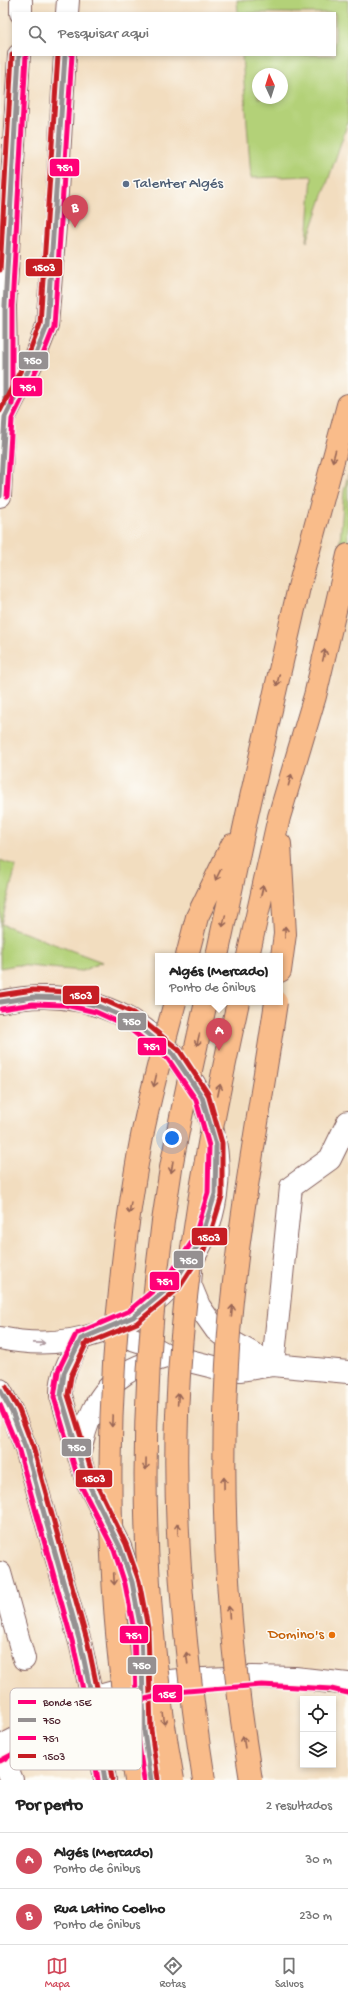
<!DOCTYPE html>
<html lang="pt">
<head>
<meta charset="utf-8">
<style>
  body { margin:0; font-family:"Gochi Hand",sans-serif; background:#f6f6f6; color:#222 }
  .controls { position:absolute; right:12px; bottom:12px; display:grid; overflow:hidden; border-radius:0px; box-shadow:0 2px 6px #0003 }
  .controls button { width:36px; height:36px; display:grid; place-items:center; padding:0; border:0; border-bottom:1px solid #e0e0e0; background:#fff; color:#222; font:20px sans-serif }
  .compass { position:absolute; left:252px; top:68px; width:36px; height:36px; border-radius:50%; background:#fff; box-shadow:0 2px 6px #0003; rotate:356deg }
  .you { position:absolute; left:172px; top:1138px; width:14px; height:14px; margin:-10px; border:3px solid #fff; border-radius:50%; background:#1a73e8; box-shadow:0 0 0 6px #1a73e833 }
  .badge { display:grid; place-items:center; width:26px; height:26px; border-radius:50%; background:#d1495b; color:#fff; font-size:13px; font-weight:700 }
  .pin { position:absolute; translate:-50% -33px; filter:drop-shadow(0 1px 2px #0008) }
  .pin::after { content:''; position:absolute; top:21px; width:14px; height:12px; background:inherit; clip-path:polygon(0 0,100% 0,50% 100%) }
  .popup { position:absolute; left:155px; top:953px; width:128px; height:52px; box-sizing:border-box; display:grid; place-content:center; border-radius:0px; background:#fff; filter:drop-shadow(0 1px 3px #0005); font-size:13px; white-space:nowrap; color:#767676 }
  .popup b { font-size:15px; color:#222 }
  .popup::after { content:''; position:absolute; left:50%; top:100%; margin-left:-8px; border:8px solid transparent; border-top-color:#fff }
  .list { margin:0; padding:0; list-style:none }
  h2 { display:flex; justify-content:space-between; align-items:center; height:52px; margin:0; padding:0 16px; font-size:17px }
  h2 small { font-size:13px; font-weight:400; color:#767676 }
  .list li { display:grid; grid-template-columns:26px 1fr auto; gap:12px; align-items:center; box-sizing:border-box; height:56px; padding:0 16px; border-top:1px solid #e0e0e0 }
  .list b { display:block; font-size:15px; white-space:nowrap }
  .list p { margin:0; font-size:13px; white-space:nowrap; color:#767676 }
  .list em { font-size:13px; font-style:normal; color:#767676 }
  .icon { flex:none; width:22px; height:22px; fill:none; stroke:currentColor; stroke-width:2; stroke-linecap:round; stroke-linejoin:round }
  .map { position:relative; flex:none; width:348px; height:1780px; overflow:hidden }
  .search { position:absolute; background:#fff; box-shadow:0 2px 6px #0003; left:12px; right:12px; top:12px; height:44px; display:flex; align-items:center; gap:10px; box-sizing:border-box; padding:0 14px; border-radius:0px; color:#767676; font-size:15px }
  .sheet { height:164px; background:#fff }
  nav { display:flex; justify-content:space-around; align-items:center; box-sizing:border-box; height:56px; border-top:1px solid #e0e0e0; background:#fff; font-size:11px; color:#767676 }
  nav a { display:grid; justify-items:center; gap:2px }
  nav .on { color:#d1495b }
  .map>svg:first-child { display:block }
  .green { fill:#b3d178; stroke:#7e7852; fill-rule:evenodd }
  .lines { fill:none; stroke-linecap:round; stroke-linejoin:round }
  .minor-casing { stroke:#85625f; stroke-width:24 }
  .highway-casing { stroke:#85625f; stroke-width:24 }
  .minor { stroke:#fff; stroke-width:22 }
  .highway { stroke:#f9bc8a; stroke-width:22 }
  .highway-bridge-casing { stroke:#85625f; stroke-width:24; stroke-linecap:butt }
  .highway-bridge { stroke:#f9bc8a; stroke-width:22 }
  .bus-1-casing { stroke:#fdfcf7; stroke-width:8 }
  .bus-2-casing { stroke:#fdfcf7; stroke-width:8 }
  .bus-3-casing { stroke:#fdfcf7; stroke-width:8 }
  .bus-1 { stroke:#959091; stroke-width:5 }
  .bus-2 { stroke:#f07; stroke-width:5 }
  .bus-3 { stroke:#c61d23; stroke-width:5 }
  .tram-1-casing { stroke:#fdfcf7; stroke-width:8 }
  .tram-1 { stroke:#f07; stroke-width:5 }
  .oneway { stroke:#996656 }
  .oneway2 { stroke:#ae9aa0 }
  .service-dot { fill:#5c6f8a; stroke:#fdfcf7; stroke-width:1.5 }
  .food-dot { fill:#e8710a; stroke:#fdfcf7; stroke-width:1.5 }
  .labels { text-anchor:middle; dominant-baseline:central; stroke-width:3; stroke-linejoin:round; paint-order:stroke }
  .service-label { font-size:15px; fill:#4e5e75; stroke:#fdfcf7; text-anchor:start }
  .food-label { font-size:15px; fill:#c56008; stroke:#fdfcf7; text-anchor:end }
  .key { fill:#fdfcf7; stroke:#c7baba; stroke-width:1 }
  .key-label { font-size:11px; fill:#4a1f2b }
  .line-badge { stroke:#fdfcf7; stroke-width:1.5 }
  .badge-label { font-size:11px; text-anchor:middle; font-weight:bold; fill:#fff }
</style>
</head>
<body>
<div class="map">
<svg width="348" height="1780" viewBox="0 0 348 1780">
  <rect width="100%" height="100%" fill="#fdfcf7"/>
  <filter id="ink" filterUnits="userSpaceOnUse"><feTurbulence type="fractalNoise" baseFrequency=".025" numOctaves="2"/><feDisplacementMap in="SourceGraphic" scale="8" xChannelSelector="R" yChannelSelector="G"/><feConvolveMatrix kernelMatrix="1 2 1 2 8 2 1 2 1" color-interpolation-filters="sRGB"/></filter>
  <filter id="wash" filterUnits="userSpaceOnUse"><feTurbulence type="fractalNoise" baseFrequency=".012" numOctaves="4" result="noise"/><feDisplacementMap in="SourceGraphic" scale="16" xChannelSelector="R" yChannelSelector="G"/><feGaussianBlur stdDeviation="0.9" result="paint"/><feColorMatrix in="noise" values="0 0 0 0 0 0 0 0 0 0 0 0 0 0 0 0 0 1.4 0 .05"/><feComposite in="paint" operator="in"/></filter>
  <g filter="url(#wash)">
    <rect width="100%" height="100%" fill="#f2ddbf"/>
    <path class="green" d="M237,0H348V122L307,242L312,176L251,178L242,55H335V13H238ZM258,74H282V98H258Z
      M348,475V585L338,569L344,491Z
      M0,860L16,866L1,924L102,962L82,971L17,965L0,968Z"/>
  </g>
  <g filter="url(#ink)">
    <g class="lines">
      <defs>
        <path id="minor" d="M21,13V0
          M67,13L68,0
          M7,412L34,359L47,326L55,226L65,55
          M0,496L6,361L5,306L19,55
          M0,1002C45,992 89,997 129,1019C159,1037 185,1063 200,1095C264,1231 144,1369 0,1338
          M191,1271L190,1284L199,1306L216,1330L227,1339L273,1365
          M108,1331L145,1343L169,1356L214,1367L241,1370L273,1365L348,1372
          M81,1339C71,1357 60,1375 61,1396L86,1479L120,1547L132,1582L141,1629L144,1731L151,1780
          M273,1365L291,1187L330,1159L348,1122
          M0,1390L12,1412L26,1449L81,1646L92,1698L105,1780
          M79,1457C85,1424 96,1392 126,1373C138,1365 153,1361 166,1357
          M0,1573L24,1659
          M0,1747L92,1698L142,1684L180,1680L253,1677L295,1678L348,1684
          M0,1752L12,1780"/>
        <path id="highway" d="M187,956L197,917L232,845
          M217,956L247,815L299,587L348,405
          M248,956L279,817L315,696L348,555
          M280,971L285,934L280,844"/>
      </defs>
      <use href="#minor" class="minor-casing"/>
      <use href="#highway" class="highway-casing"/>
      <use href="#minor" class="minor"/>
      <use href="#highway" class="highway"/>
      <defs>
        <path id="highway-bridge" d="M136,1780C100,1574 103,1358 139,1152C148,1101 162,1051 175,1002
          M173,1780C136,1578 138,1370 171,1168C181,1112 194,1057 206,1002
          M204,1780C185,1659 173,1537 177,1415C182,1275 208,1138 238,1002
          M251,1780C226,1630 218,1485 229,1333C238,1222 260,1112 276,1002"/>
      </defs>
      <use href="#highway-bridge" class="highway-bridge-casing"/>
      <use href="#highway-bridge" class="highway-bridge"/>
      <defs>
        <path id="bus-1" d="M5,404V306L19,55
          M0,496L5,417L34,359L47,326L65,55
          M0,1002L33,997L66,998L98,1006L129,1019L173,1054L202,1097L216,1145L215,1194L200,1242L173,1284L133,1317L81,1339
          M81,1339L64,1373L61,1396L86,1479L120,1547L132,1582L141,1629L144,1731L151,1780
          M0,1390L12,1412L26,1449L81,1646L92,1698L105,1780"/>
        <path id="bus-2" d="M12,404V306L26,55
          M7,496L12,419L40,362L54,327L72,55
          M1,1009L33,1004L65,1005L96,1012L125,1025L168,1059L196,1100L209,1146L208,1193L194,1239L167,1279L129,1311L78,1333
          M75,1336L58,1371L54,1397L79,1482L114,1550L125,1584L134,1630L137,1731L144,1780
          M0,1405L19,1451L74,1648L85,1699L98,1780"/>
        <path id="bus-3" d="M0,270L12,55
          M0,411L28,356L40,324L58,55
          M0,995L33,990L67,992L101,999L133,1013L179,1050L208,1094L222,1143V1196L207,1245L179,1288L137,1323L84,1345
          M87,1342L71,1376L68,1395L93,1476L126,1544L139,1581L148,1628L151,1730L158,1779
          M6,1387L19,1410L33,1447L88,1644L99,1697L112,1779"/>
      </defs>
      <use href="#bus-1" class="bus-1-casing"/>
      <use href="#bus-2" class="bus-2-casing"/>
      <use href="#bus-3" class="bus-3-casing"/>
      <use href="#bus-1" class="bus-1"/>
      <use href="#bus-2" class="bus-2"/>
      <use href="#bus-3" class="bus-3"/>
      <defs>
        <path id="tram-1" d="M0,1761L94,1711L175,1692L262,1685L331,1689L348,1693"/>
      </defs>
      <use href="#tram-1" class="tram-1-casing"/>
      <use href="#tram-1" class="tram-1"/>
    </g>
    <defs><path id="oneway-shaft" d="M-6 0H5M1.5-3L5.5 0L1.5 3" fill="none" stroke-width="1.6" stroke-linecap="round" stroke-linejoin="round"/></defs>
    <g class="oneway">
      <use href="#oneway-shaft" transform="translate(334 456) rotate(105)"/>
      <use href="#oneway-shaft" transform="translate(324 655) rotate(-77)"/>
      <use href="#oneway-shaft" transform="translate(278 680) rotate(103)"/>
      <use href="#oneway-shaft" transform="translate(290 780) rotate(-74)"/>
      <use href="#oneway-shaft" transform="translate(218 875) rotate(116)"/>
      <use href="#oneway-shaft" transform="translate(262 891) rotate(-77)"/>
      <use href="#oneway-shaft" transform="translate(224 921) rotate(103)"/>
      <use href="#oneway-shaft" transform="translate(285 932) rotate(-89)"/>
      <use href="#oneway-shaft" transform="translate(198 1040) rotate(103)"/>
      <use href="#oneway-shaft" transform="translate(155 1081) rotate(103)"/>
      <use href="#oneway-shaft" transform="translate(219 1090) rotate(-78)"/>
      <use href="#oneway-shaft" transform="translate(172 1167) rotate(99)"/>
      <use href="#oneway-shaft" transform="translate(130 1208) rotate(99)"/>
      <use href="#oneway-shaft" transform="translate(232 1311) rotate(-84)"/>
      <use href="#oneway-shaft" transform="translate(178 1399) rotate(-86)"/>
      <use href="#oneway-shaft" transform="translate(112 1421) rotate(92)"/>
      <use href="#oneway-shaft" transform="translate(146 1464) rotate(91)"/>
      <use href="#oneway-shaft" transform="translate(224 1483) rotate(-91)"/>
      <use href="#oneway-shaft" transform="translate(178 1529) rotate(-92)"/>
      <use href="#oneway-shaft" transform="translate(114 1579) rotate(87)"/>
      <use href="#oneway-shaft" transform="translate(229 1612) rotate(-94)"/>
      <use href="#oneway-shaft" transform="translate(187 1658) rotate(-97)"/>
      <use href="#oneway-shaft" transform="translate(164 1719) rotate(82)"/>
      <use href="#oneway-shaft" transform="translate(244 1742) rotate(-99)"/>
    </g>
    <use class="oneway2" href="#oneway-shaft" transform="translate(39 1343) rotate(1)"/>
  </g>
  <circle class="service-dot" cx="126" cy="184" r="4"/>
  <circle class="food-dot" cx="332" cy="1635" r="4"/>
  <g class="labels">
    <g class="service-label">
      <text x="134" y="184">Talenter Algés</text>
    </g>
    <g class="food-label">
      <text x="324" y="1635">Domino's</text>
    </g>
  </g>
  <rect x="10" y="1688" width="132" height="82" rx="6" class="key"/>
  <rect x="18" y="1700" width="18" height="4" fill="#f07"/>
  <rect x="18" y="1718" width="18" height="4" fill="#959091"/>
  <rect x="18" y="1736" width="18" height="4" fill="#f07"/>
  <rect x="18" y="1754" width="18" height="4" fill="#c61d23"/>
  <g class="key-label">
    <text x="43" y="1706">Bonde 15E</text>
    <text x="43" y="1724">750</text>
    <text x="43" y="1742">751</text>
    <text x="43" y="1760">1503</text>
  </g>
  <g class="line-badge">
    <rect x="49" y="158" width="31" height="19" rx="4" fill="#f07"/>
    <rect x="25" y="258" width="38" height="19" rx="4" fill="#c61d23"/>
    <rect x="18" y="351" width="31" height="19" rx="4" fill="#959091"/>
    <rect x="12" y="377" width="31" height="20" rx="4" fill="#f07"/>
    <rect x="62" y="985" width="38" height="20" rx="4" fill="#c61d23"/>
    <rect x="117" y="1012" width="30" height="19" rx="4" fill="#959091"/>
    <rect x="137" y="1037" width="30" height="19" rx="4" fill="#f07"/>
    <rect x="191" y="1227" width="37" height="19" rx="4" fill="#c61d23"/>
    <rect x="173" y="1250" width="31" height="19" rx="4" fill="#959091"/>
    <rect x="149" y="1271" width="31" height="20" rx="4" fill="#f07"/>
    <rect x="61" y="1438" width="31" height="19" rx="4" fill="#959091"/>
    <rect x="75" y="1469" width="38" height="19" rx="4" fill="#c61d23"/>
    <rect x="119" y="1625" width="30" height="19" rx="4" fill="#f07"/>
    <rect x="127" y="1656" width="30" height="19" rx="4" fill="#959091"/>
    <rect x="152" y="1684" width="31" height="19" rx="4" fill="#f07"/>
  </g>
  <g class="badge-label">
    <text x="65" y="171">751</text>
    <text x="44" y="271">1503</text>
    <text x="33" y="364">750</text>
    <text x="28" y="391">751</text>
    <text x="81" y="999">1503</text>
    <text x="132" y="1025">750</text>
    <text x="152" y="1050">751</text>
    <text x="209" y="1241">1503</text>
    <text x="189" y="1264">750</text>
    <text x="165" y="1285">751</text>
    <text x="77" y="1451">750</text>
    <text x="94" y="1482">1503</text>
    <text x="134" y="1639">751</text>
    <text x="142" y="1669">750</text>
    <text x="167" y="1698">15E</text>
  </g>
</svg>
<div class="controls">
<button><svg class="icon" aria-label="locate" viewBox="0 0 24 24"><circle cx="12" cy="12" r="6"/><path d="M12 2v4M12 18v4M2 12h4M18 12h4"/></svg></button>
<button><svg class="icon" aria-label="layers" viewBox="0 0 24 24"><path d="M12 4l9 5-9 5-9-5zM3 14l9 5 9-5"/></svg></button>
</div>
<svg class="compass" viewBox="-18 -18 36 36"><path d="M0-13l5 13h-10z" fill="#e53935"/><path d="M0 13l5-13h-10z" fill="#767676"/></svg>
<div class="you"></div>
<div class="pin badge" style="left:219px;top:1051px">A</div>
<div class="popup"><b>Algés (Mercado)</b>Ponto de ônibus</div>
<div class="pin badge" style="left:75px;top:228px">B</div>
<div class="search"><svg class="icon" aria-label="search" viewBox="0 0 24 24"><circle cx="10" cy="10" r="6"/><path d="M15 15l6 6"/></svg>Pesquisar aqui</div>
</div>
<section class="sheet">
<h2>Por perto<small>2 resultados</small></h2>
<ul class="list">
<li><span class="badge">A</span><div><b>Algés (Mercado)</b><p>Ponto de ônibus</p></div><em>30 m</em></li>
<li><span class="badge">B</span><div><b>Rua Latino Coelho</b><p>Ponto de ônibus</p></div><em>230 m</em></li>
</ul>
</section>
<nav>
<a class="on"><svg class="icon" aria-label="map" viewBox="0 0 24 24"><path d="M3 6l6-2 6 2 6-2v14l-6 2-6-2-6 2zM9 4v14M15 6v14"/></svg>Mapa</a>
<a><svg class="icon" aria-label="directions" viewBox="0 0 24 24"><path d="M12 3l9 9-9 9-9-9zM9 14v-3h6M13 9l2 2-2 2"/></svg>Rotas</a>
<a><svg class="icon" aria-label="saved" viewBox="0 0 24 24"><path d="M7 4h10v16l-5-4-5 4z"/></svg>Salvos</a>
</nav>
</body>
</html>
